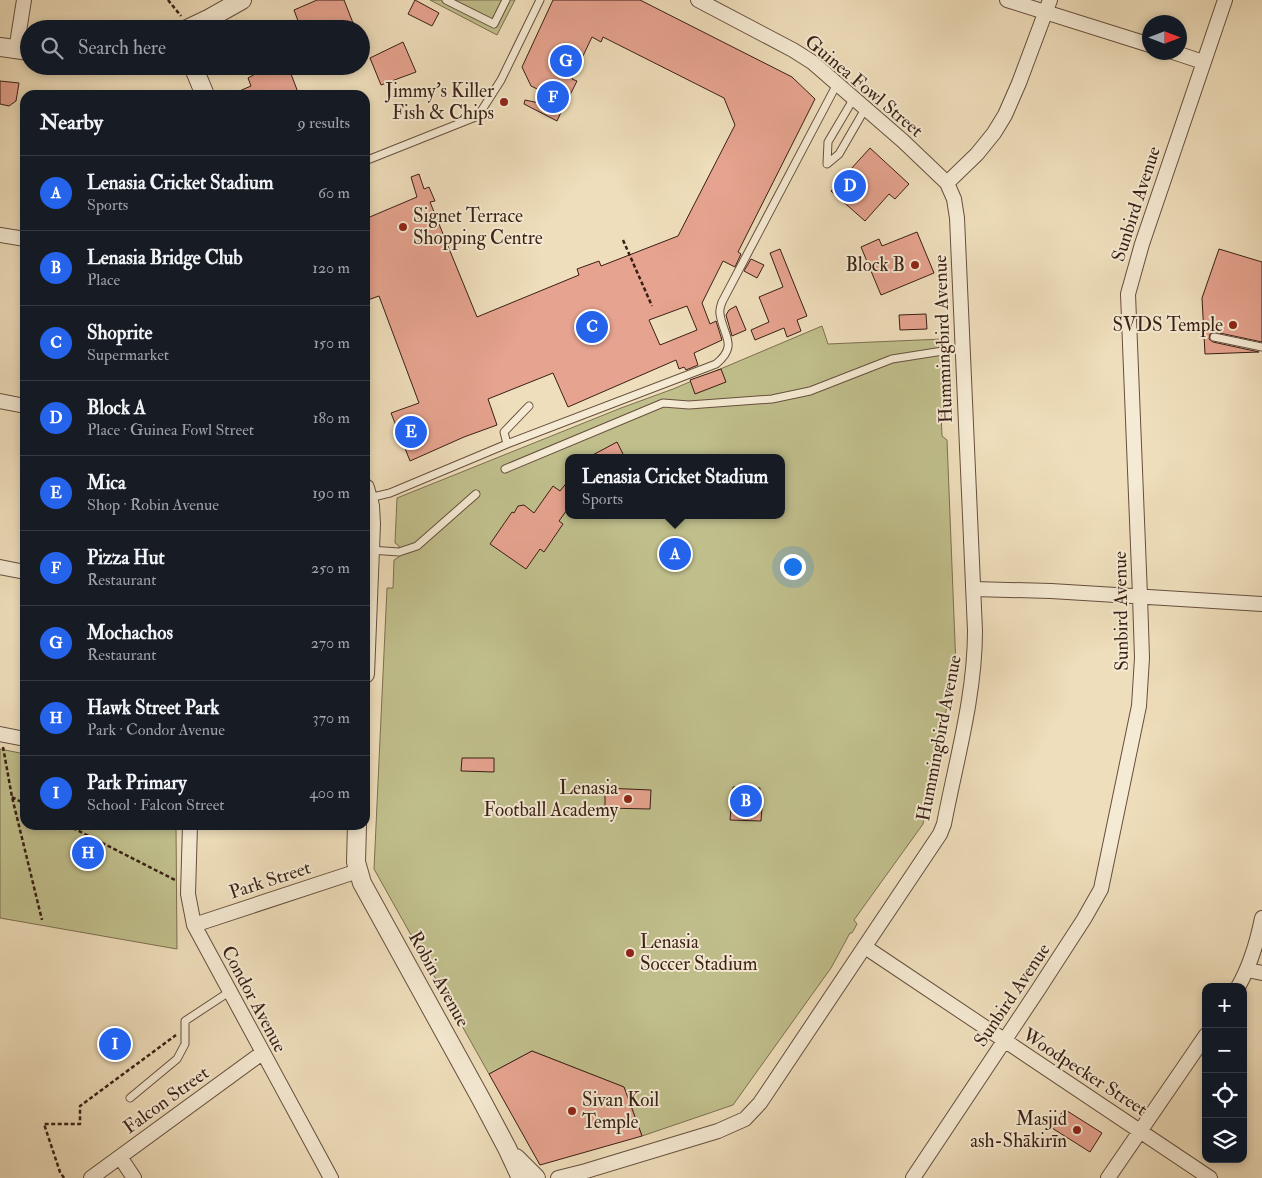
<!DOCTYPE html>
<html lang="en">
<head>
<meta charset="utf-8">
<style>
  body { margin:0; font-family:"IM FELL Double Pica",serif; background:#242831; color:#f1f3f6 }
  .controls { position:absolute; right:15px; bottom:15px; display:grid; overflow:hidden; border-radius:10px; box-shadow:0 2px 8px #0003 }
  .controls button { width:45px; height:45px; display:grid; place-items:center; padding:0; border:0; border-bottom:1px solid #363941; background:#171b24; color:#f1f3f6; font:25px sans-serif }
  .compass { position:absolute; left:1142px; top:15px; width:45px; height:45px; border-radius:50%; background:#171b24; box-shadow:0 2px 8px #0003; rotate:90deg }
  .you { position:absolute; left:792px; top:566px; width:18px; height:18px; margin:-12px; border:4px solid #fff; border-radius:50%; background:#1a73e8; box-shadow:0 0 0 8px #1a73e833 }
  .badge { display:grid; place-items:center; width:32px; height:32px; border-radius:50%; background:#2563eb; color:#fff; font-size:16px; font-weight:700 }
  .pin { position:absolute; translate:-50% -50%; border:2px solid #fff; box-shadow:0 1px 5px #0006 }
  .popup { position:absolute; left:565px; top:454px; width:220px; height:65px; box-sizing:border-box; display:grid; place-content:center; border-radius:10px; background:#171b24; filter:drop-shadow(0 1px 4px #0005); font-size:16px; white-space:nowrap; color:#9ea1a6 }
  .popup b { font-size:19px; color:#f1f3f6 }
  .popup::after { content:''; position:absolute; left:50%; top:100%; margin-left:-10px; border:10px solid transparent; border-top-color:#171b24 }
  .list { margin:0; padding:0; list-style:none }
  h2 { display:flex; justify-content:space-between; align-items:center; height:65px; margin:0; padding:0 20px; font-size:21px }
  h2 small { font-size:16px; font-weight:400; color:#9ea1a6 }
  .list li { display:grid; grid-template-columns:32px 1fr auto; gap:15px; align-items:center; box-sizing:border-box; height:75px; padding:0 20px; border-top:1px solid #363941 }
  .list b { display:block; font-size:19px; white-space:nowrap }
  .list p { margin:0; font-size:16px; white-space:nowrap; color:#9ea1a6 }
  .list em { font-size:16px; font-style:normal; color:#9ea1a6 }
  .icon { flex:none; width:28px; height:28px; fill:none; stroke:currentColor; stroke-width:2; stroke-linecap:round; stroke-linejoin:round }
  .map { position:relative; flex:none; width:1262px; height:1178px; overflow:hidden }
  .search { position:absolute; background:#171b24; box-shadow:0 2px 8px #0003; left:20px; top:20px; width:350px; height:55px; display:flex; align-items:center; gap:12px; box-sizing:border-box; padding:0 18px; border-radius:28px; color:#9ea1a6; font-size:19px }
  .panel { position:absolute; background:#171b24; box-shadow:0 2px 8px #0003; left:20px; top:90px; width:350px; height:740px; border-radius:15px }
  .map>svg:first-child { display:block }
  .green { fill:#c0bf8c; stroke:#7c6f50; fill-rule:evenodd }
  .building { fill:#e6a38f; stroke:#391f15; fill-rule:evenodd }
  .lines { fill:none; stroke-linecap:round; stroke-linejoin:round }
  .service-casing { stroke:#664f3e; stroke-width:9 }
  .minor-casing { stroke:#664f3e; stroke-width:16 }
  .tertiary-casing { stroke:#664f3e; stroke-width:20 }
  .path { stroke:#391f15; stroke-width:2.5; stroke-dasharray:4 2.5; stroke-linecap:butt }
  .service { stroke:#f5ead3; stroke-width:7 }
  .minor { stroke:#f5ead3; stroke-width:14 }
  .tertiary { stroke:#f5ead3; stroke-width:18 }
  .poi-dot { fill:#8f2418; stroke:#f5ead3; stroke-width:2 }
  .labels { text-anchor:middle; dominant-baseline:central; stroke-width:4; stroke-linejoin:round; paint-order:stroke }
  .street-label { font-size:19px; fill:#391f15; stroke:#f5ead3 }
  .poi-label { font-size:19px; fill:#391f15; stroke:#f5ead3; text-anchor:end }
</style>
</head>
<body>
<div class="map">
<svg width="1262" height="1178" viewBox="0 0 1262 1178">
  <rect width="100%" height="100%" fill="#efdebb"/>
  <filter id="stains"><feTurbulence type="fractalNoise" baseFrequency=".004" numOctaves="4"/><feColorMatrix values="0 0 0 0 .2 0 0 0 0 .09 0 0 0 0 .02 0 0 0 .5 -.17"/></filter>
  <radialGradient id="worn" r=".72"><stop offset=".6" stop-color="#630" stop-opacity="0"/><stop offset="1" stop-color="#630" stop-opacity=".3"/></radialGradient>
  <path class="green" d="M430,0H515L497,35Z
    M822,326L828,344L942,339L946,412L941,414L942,436L947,440L956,668L929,784L923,824L854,920L857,924L852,933H850L831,968L733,1105L642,1136L624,1087L532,1051L489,1074L374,869L387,588H393L394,560L399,557V546L395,543L397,498L621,408L673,389ZM569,458H781V515H569Z
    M0,749L25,754V825H176L177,949L0,918Z"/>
  <path class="building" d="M317,0H344L353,23L341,29H279L298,21L294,10Z
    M415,0L439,13L432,26L408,14Z
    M553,0H640L792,77L815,99L738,252L741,254L735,267L723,261L702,303L710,324L716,321L722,340L694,353L698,365L686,370L684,367L679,369L676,360L568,407L553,373L488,399L497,425L464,437L410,461L391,413L419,403L379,296L365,301V219L417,197L411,177L419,174L424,189L429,187L435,201L430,202L477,317L579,275L577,269L599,261L601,266L678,236L735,125L724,98L603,37L601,42L592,37L572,79L577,81L566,103L531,86L522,67ZM687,306L697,330L660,345L649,320Z
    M403,42L416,72L381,85L370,58Z
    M252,66H288L299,95H230L251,86L248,78L255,74Z
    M0,81L19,83L16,101L9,106L0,104Z
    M525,100L563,108L557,121L524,104Z
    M870,148L909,184L895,199L889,194L865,221L831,191Z
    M917,232L934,273L881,295L861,247L879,239L882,246Z
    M780,249L807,316L797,320L801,331L787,337L784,328L755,340L751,330L769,322L759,297L783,287L770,253Z
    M1219,249L1262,262V342L1215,332L1210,334L1209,339L1213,342L1259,352L1205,354L1202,298Z
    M751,259L764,265L757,278L744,271Z
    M736,306L746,330L732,336L726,315L729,310Z
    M926,314L927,329L900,330L899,315Z
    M721,369L726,382L695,394L690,380Z
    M617,442L625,458H587Z
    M569,480V507L559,521L563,524L544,552L540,549L526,569L490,544L512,512L514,513L518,506L524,505L534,513L553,486L560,491Z
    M462,758H494V772L461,771Z
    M733,787L760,788L759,808H762L761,821L730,820Z
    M605,788L651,790L650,809L605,808Z
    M532,1051L624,1087L642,1136L540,1165L489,1074Z
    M1064,1109L1102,1133L1090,1152L1052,1128Z"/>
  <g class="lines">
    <defs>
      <path id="service" d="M446,0L494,24L506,0
        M854,98L828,142L827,164L839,154L865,109
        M365,161L478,116L501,80L540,0
        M1214,337L1262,347
        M507,444L716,364C739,345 723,336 720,314C719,310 721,305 722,302L837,84
        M505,469L663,403L689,405L772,399L810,391L892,359L962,348
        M369,498L390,493L507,444L504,432L529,406
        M370,550L399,552L417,546L476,494
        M130,1098L177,1059L185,1044V1021L229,992"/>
      <path id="minor" d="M1007,0L1150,45
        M16,50L24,0
        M1173,52L1203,62
        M947,183L977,154L994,133L1005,115L1019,83L1050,0
        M0,235L25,239
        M0,401L25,406
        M0,567L25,572
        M973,589L1051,591L1262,604
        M0,734L25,739
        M190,825L188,894L194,925L331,1178
        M194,925L358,871
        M865,947L1210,1178
        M1247,970L1262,973
        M1238,987C1251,964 1257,943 1262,918
        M120,1157L134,1178
        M91,1178L262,1053
        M558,1178L586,1171L718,1131L745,1119L760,1103L940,834L944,824C956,761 975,696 975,631L957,218L954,199L947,183L903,141L812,62L793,50L698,0
        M913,1178L1038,990L1084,919L1101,889L1139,706L1142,658L1140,596L1128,294L1142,244L1225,0
        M1108,1178L1206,1035"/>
      <path id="tertiary" d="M187,29L210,18L242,0
        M0,47L29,51
        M193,66L205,95
        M365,488L370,506L371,524L365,674
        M357,825L356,862L362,883L481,1099L507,1148L521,1178
        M516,1158L536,1178"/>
    </defs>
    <use href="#service" class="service-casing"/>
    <use href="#minor" class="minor-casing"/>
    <use href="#tertiary" class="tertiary-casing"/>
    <path class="path" d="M168,0L181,16
      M623,240L652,306
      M3,747L12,797L42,920
      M12,797L25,804
      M67,825L175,880
      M64,1178L60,1172L44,1124H80V1106L176,1035"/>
    <use href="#service" class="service"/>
    <use href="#minor" class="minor"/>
    <use href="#tertiary" class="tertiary"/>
  </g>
  <g class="poi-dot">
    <circle cx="504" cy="102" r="5"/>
    <circle cx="403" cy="227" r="5"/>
    <circle cx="915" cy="265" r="5"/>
    <circle cx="1233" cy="325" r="5"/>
    <circle cx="628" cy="799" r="5"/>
    <circle cx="630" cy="953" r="5"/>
    <circle cx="572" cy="1111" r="5"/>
    <circle cx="1077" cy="1130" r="5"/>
  </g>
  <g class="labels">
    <g class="street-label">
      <text transform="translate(864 86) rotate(40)">Guinea Fowl Street</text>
      <text transform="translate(1136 204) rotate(-72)">Sunbird Avenue</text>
      <text transform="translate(943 339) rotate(-92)">Hummingbird Avenue</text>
      <text transform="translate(1121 611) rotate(-91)">Sunbird Avenue</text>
      <text transform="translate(939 738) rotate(-79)">Hummingbird Avenue</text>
      <text transform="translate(270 880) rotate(-18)">Park Street</text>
      <text transform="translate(439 979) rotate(61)">Robin Avenue</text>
      <text transform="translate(1012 995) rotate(-56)">Sunbird Avenue</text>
      <text transform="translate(254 999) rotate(62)">Condor Avenue</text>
      <text transform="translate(1085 1072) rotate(33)">Woodpecker Street</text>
      <text transform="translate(166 1100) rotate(-36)">Falcon Street</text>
    </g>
    <g class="poi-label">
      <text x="494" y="91">Jimmy's Killer<tspan x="494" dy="22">Fish &amp; Chips</tspan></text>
      <text x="413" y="216" text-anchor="start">Signet Terrace<tspan x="413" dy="22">Shopping Centre</tspan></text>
      <text x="905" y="265">Block B</text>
      <text x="1223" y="325">SVDS Temple</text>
      <text x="618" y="788">Lenasia<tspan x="618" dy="22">Football Academy</tspan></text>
      <text x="640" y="942" text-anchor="start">Lenasia<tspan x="640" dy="22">Soccer Stadium</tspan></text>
      <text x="582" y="1100" text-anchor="start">Sivan Koil<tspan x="582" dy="22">Temple</tspan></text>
      <text x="1067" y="1119">Masjid<tspan x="1067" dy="22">ash-Shākirīn</tspan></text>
    </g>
  </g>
  <rect width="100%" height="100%" filter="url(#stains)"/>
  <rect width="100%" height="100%" fill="url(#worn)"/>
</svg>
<div class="controls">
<button>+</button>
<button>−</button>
<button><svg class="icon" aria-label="locate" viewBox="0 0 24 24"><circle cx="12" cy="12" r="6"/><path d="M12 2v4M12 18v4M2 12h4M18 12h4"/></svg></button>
<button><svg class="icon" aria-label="layers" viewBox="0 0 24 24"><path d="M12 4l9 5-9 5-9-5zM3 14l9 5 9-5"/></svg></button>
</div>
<svg class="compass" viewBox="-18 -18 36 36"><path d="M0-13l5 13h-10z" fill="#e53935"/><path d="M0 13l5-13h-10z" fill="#9ea1a6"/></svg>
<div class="you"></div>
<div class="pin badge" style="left:675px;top:554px">A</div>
<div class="popup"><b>Lenasia Cricket Stadium</b>Sports</div>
<div class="pin badge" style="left:746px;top:801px">B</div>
<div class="pin badge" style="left:592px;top:327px">C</div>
<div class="pin badge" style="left:850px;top:186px">D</div>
<div class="pin badge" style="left:411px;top:432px">E</div>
<div class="pin badge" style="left:553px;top:97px">F</div>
<div class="pin badge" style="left:566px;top:61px">G</div>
<div class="pin badge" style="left:88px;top:853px">H</div>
<div class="pin badge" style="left:115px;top:1044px">I</div>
<div class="search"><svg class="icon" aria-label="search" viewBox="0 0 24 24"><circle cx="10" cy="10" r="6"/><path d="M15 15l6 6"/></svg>Search here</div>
<section class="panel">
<h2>Nearby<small>9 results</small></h2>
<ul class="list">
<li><span class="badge">A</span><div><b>Lenasia Cricket Stadium</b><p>Sports</p></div><em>60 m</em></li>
<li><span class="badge">B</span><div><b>Lenasia Bridge Club</b><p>Place</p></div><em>120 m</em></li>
<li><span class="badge">C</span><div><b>Shoprite</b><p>Supermarket</p></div><em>150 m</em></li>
<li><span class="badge">D</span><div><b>Block A</b><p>Place · Guinea Fowl Street</p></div><em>180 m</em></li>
<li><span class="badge">E</span><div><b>Mica</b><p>Shop · Robin Avenue</p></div><em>190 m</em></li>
<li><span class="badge">F</span><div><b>Pizza Hut</b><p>Restaurant</p></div><em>250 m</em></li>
<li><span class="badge">G</span><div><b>Mochachos</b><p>Restaurant</p></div><em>270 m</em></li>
<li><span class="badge">H</span><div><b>Hawk Street Park</b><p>Park · Condor Avenue</p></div><em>370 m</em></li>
<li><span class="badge">I</span><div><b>Park Primary</b><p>School · Falcon Street</p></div><em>400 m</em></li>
</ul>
</section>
</div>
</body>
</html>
